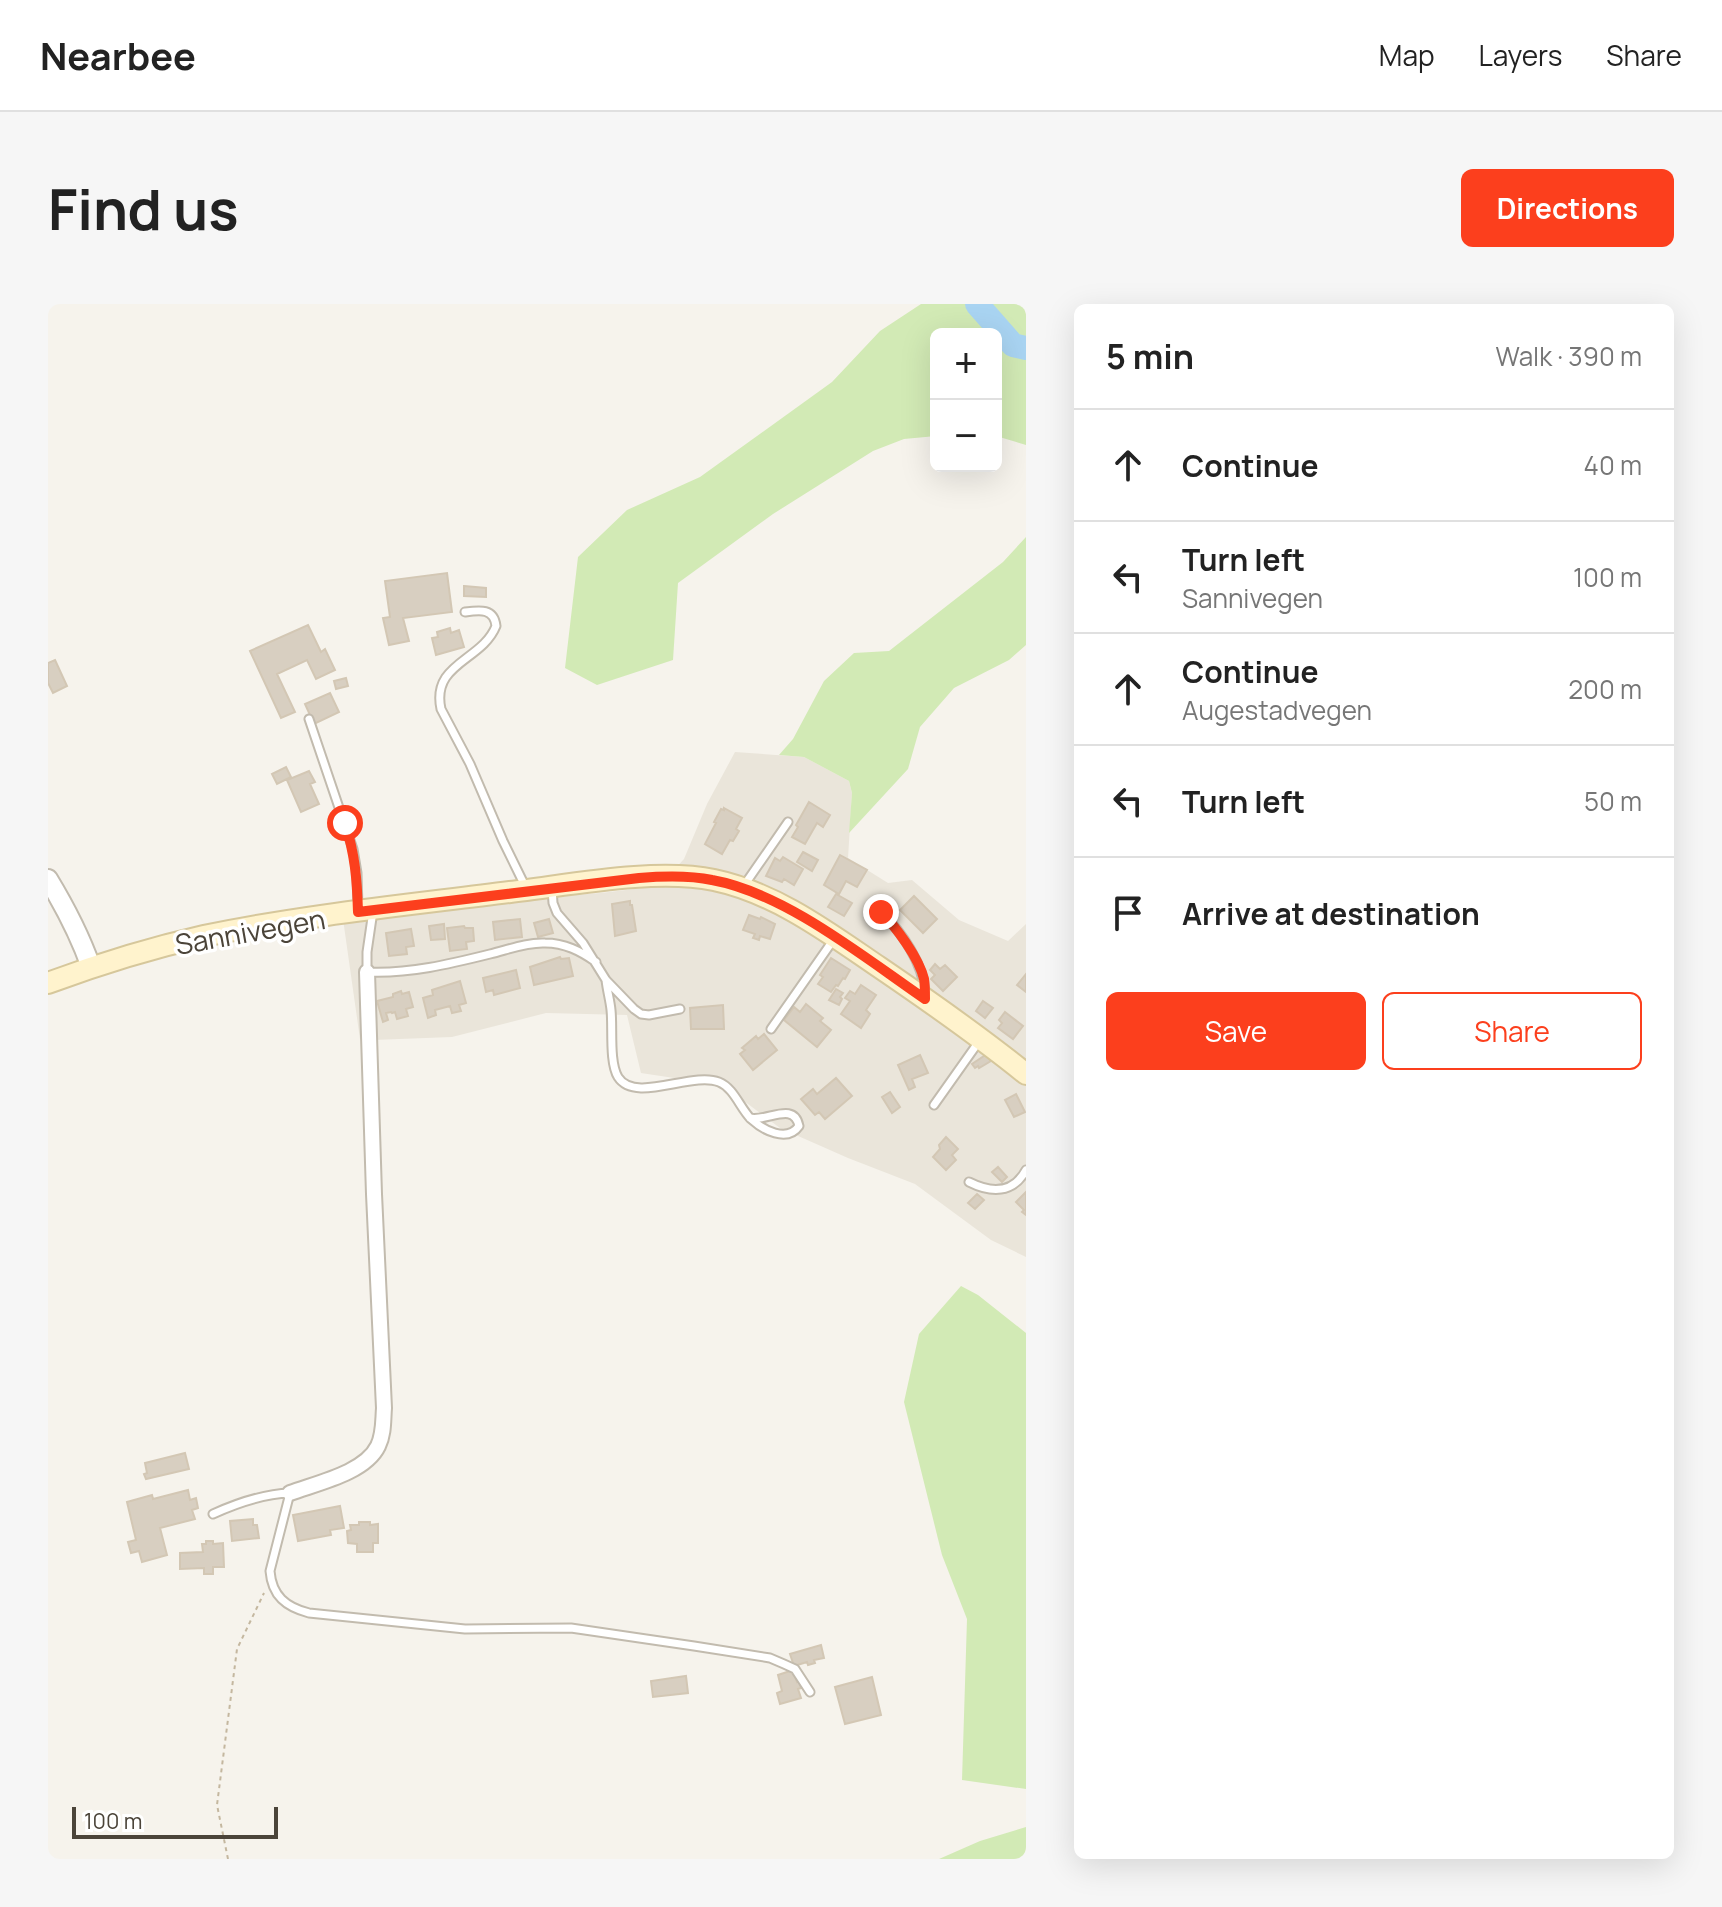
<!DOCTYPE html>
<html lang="en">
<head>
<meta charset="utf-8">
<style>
  body { margin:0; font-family:Manrope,sans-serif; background:#f6f6f6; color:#222 }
  .controls { position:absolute; right:24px; top:24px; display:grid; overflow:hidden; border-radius:12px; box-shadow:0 8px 32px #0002 }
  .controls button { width:72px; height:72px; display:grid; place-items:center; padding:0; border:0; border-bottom:2px solid #e0e0e0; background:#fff; color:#222; font:40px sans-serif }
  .scale { position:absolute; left:24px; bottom:20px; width:206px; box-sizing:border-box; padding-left:8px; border:4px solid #4b4439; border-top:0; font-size:22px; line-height:28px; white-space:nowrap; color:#4b4439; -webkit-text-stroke:6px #fff; paint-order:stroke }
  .stop { position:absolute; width:24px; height:24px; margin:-18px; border:6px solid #fc3f1d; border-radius:50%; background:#fff }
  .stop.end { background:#fc3f1d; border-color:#fff; box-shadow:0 2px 8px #0008 }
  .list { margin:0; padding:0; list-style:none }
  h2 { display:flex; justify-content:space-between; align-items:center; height:104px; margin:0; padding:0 32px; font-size:34px }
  h2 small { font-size:26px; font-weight:400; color:#767676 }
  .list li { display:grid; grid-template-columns:52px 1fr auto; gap:24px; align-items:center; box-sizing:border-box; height:112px; padding:0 32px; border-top:2px solid #e0e0e0 }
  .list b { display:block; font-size:30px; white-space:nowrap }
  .list p { margin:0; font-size:26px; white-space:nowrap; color:#767676 }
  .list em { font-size:26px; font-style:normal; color:#767676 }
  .actions { display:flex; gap:16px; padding:24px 32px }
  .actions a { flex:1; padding:18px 0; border:2px solid #fc3f1d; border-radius:12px; text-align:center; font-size:28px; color:#fc3f1d }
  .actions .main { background:#fc3f1d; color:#fff }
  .icon { flex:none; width:44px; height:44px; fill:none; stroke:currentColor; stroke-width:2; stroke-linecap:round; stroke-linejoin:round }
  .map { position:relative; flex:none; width:978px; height:1555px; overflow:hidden; border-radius:12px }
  header { display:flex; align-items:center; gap:48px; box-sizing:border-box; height:112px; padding:0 40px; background:#fff; border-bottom:2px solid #e0e0e0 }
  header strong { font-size:38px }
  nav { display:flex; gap:44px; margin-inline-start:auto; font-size:28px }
  .intro { display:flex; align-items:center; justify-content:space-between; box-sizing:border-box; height:192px; padding:0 48px }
  h1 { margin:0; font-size:56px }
  .button { padding:20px 36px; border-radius:12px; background:#fc3f1d; color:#fff; font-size:28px; font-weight:700 }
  main { display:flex; gap:48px; padding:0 48px }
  aside { flex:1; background:#fff; border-radius:12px; box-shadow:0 8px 32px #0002 }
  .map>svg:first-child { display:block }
  .residential { fill:#eae5da }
  .green { fill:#d2eab5 }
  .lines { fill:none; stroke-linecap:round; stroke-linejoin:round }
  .river { stroke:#a9d4f2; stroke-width:24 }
  .building { fill:#d8cfc1; stroke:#d3c7b4; stroke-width:2 }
  .service-casing { stroke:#c2bbae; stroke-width:11 }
  .minor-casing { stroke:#c2bbae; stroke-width:18 }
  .tertiary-casing { stroke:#c2bbae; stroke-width:22 }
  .secondary-casing { stroke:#d6c79b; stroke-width:24 }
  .path { stroke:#c4b79f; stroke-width:2; stroke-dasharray:4 4; stroke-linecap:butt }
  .service { stroke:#fff; stroke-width:7 }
  .minor { stroke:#fff; stroke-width:14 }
  .tertiary { stroke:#fff; stroke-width:18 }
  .secondary { stroke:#fff3cd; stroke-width:20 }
  .route { stroke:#fc3f1d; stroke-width:10 }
  .labels { text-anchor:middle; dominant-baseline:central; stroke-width:7; stroke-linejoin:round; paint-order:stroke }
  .street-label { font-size:28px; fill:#4b4439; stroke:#fff }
</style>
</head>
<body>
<header>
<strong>Nearbee</strong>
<nav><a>Map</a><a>Layers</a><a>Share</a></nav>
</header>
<div class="intro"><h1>Find us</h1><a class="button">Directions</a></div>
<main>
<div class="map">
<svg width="978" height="1555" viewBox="0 0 978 1555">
  <rect width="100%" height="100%" fill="#f6f3ec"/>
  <path class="residential" d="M687,448L756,453L801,477L804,489L800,554L840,579L864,576L911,616L960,637L978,620V953L943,936L867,880L800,854L732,824L684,788L659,779L593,769L579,711L498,709L404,733L325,736L312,735L294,608L553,589L611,582L636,555L659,500Z"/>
  <path class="green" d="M873,0H978V141L948,132V30H888V132L856,135L825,147L725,210L630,279L625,356L549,381L517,364L530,253L579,206L652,173L784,78L832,27Z
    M978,233V341L961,356L906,384L872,423L860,465L801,529L804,489L801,477L756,453L731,451L745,435L776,377L806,349L841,347L955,258Z
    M913,982L930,991L978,1029V1485L914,1476L919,1315L894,1251L856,1098L871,1030Z
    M978,1523V1555H891L932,1537Z"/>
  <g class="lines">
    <path class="river" d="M929,0L965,41L978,44"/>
  </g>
  <path class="building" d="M399,269L404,308L355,314L361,337L341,341L335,314L342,313L337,277Z
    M416,282L438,284V293L416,292Z
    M260,321L273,348L277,345L287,366L268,375L259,356L229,370L247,408L233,414L202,347Z
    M402,324L403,329L411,326L416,343L388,351L384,334L390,333L389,328Z
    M7,356L19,382L5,389L0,379V359Z
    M298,374L300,382L288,385L286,377Z
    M282,389L291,408L266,420L257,400Z
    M238,463L243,473L229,480L224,470Z
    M261,467L267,478L262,480L271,500L253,508L239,476Z
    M761,498L782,511L775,523L769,519L757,540L744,533L750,523L748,521Z
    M676,504L694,514L688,525L691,527L685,537L682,536L674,550L657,540L668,519L666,518L673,505L676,506Z
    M755,548L770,556L764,567L749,558Z
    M792,551L819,566L809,583L798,577L791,590L776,581Z
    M735,553L755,565L746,581L736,575L734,578L718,572L727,554L732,557Z
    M788,590L804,599L796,612L780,603Z
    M866,592L889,615L875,629L852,606Z
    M582,597V601H584L588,627L567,632L564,600Z
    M701,611L712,615L713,613L727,620L722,635L712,632L711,636L705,634L707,630L695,626Z
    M472,615L474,633L447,636L445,618Z
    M501,615L505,629L490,633L486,619Z
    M396,620L397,635L383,636L381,622Z
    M416,622L417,624H425L426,637L418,638L419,645L402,647L399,624Z
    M363,625L366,642L358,643L359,650L341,652L338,629Z
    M512,653L513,655L521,654L525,672L486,681L482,663Z
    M783,654L802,666L797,675L795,674L790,682L788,681L783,688L770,680L775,673L772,671Z
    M887,660L892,665L897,661L909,673L895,687L883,675L887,671L882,666Z
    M468,666L472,684L446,691L445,686L438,688L435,674Z
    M978,670V688L969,681Z
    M412,677L418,699L411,701L413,707L404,709L402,702L387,706L388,711L380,714L375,694L385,691L384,686Z
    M813,681L828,691L818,706L822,710L813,724L793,710L802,697L797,694L802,687L807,690Z
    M788,685L795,689L792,693L794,695L791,701L781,696Z
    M353,687L354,690L361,688L365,703L358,705L360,712L349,715L347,708L344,709L343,708L338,709L340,716L335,718L329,697L345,693V690Z
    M935,697L945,704L937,714L928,707Z
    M758,700L775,714L772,717L783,726L769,743L736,716L746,703L752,708Z
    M675,701L676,725H643L642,704Z
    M957,708L975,722L965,735L950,724L954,719L951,716Z
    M716,730L729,746L705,766L692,750L697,746L694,744L708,732L710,735Z
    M939,750L943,757L931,764L930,762L927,764L924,760Z
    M872,751L880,769L864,775L867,783L861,786L850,761Z
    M788,774L804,792L777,815L771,808L767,811L753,795L765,785L769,790Z
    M842,788L852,803L844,809L834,793Z
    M968,790L977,808L966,813L957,796Z
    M898,833L910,845L904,851L908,856L898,866L885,853L892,845L891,841Z
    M950,863L959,873L954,878L944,868Z
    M978,888V911L974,908L976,906L968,898Z
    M929,890L936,896L927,905L920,899Z
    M137,1149L141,1165L98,1175L96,1170L99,1169L97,1159Z
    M140,1186L142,1196L148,1194L150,1204L144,1206L147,1215L112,1224L119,1251L94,1258L91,1247L83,1249L80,1238L88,1236L79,1198L104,1191L105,1195Z
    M292,1202L296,1224L282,1226L283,1231L250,1237L245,1211Z
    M205,1215V1221H209L211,1234L184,1237L182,1217Z
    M311,1218H322V1221L330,1220V1239H325V1248H309V1240L300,1239L299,1227L303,1226L302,1221H311Z
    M158,1237H165V1240L175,1239L176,1263H165V1270H156V1264L132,1265V1249L155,1248L154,1240H158Z
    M773,1341L776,1354L766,1356L767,1359L760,1361L759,1358L746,1362L742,1350Z
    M745,1366L749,1378L751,1377L753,1384L750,1385L753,1394L732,1400L729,1389L734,1387L730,1371Z
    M638,1372L640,1389L605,1393L603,1377Z
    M824,1373L833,1411L797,1420L787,1383Z"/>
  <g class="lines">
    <defs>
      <path id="service" d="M417,308C432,306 446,304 448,322C434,357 383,359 393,405L422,460L455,537L478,584
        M261,415L305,545L309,569L310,605
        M695,583L740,518
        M504,585L505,599L509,609L535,639L558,676L586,705L593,710L601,711L632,705
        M325,607L319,648V668C361,670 402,660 442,650C459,646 479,638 497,639C517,639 532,647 548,658
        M833,608C854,628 875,659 877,689
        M558,676C559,686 562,696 563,706C565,724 561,758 570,773C587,800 644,767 671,778C686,784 692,804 703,815C715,826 739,839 751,822C746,797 719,818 702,814
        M723,725L786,635
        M886,801L932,736
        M921,878C943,889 965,890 978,866
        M165,1210C189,1199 215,1190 242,1189L222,1267C224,1292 238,1303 261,1309L417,1325L523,1324L646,1342L722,1354L736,1360L747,1365L762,1388"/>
      <path id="minor" d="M242,1189C269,1179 317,1169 330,1142C336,1130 335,1116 336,1104L326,890L319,668"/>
      <path id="tertiary" d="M0,575C17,603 32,632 43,663"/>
      <path id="secondary" d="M0,679C51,660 103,644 156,632C257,611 360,601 462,588C522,581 607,564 666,576C728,589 781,629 831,663C881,697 931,732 978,770"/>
    </defs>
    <use href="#service" class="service-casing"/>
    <use href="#minor" class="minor-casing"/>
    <use href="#tertiary" class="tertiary-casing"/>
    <use href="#secondary" class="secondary-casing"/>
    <path class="path" d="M180,1555L169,1501L189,1345L216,1289"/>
    <use href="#service" class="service"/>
    <use href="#minor" class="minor"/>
    <use href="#tertiary" class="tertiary"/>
    <use href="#secondary" class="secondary"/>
  </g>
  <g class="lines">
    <path class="route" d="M297,519C307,551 309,574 310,608L591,574C616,572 640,571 664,576C737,589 817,654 877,695C877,688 877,681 876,675C871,654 848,623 833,608"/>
  </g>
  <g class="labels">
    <g class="street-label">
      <text transform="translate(202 627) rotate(-10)">Sannivegen</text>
    </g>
  </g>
</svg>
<div class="controls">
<button>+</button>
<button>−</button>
</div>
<div class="scale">100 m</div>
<div class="stop" style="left:297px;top:519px"></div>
<div class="stop end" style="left:833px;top:608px"></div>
</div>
<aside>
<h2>5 min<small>Walk · 390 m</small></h2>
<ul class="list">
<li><svg class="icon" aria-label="ahead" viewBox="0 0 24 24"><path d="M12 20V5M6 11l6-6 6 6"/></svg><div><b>Continue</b></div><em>40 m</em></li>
<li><svg class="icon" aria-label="left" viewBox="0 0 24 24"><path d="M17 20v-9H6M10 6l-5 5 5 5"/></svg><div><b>Turn left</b><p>Sannivegen</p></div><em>100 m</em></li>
<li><svg class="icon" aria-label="ahead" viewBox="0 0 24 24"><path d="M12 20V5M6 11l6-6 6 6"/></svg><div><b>Continue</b><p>Augestadvegen</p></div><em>200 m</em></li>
<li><svg class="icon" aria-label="left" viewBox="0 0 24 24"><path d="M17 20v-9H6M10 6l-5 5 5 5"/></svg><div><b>Turn left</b></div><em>50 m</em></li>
<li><svg class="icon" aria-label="arrive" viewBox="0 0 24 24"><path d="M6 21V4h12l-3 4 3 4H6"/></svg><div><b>Arrive at destination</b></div></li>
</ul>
<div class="actions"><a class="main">Save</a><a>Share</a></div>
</aside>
</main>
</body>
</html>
